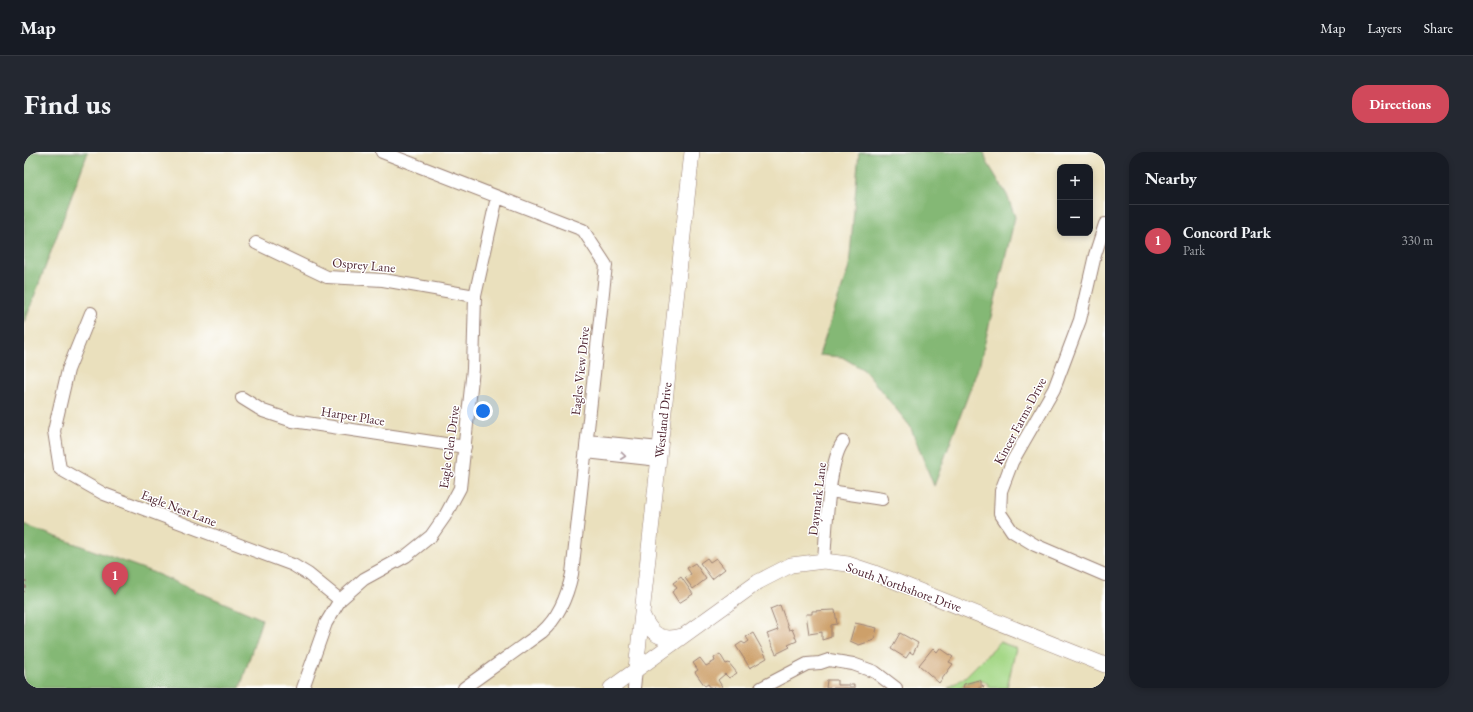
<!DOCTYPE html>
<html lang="en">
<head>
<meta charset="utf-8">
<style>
  body { margin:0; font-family:"EB Garamond",serif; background:#242831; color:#f1f3f6 }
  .controls { position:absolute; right:12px; top:12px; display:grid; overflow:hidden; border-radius:8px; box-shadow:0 2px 6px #0003 }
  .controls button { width:36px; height:36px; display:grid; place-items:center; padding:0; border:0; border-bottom:1px solid #363941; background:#171b24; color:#f1f3f6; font:20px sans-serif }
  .you { position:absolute; left:459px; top:259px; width:14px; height:14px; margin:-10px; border:3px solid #fff; border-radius:50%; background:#1a73e8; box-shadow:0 0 0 6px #1a73e833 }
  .badge { display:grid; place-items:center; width:26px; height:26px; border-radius:50%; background:#d1495b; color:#fff; font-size:13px; font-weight:700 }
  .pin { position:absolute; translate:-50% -33px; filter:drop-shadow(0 1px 2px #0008) }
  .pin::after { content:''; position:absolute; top:21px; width:14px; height:12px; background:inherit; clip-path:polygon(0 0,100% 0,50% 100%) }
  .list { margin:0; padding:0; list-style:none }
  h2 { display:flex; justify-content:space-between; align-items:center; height:52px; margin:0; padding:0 16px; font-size:17px }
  h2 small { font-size:13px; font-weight:400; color:#9ea1a6 }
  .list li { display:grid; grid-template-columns:26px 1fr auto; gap:12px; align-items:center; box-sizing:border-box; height:72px; padding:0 16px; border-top:1px solid #363941 }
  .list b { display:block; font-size:15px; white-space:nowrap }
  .list p { margin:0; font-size:13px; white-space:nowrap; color:#9ea1a6 }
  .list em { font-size:13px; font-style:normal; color:#9ea1a6 }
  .map { position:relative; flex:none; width:1081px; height:536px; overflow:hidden; border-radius:16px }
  header { display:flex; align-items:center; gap:24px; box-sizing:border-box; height:56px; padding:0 20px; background:#171b24; border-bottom:1px solid #363941 }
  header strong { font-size:19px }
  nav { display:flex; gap:22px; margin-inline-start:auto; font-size:14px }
  .intro { display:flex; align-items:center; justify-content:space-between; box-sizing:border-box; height:96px; padding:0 24px }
  h1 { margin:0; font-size:28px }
  .button { padding:10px 18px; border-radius:16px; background:#d1495b; color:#fff; font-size:14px; font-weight:700 }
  main { display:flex; gap:24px; padding:0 24px }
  aside { flex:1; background:#171b24; border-radius:16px; box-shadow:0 2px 6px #0003 }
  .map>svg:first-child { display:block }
  .green { fill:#a5d887; stroke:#787c59 }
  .forest { fill:#84b874; stroke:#676c50 }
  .building { fill:#cda06b }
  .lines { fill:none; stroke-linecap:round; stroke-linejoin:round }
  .minor-casing { stroke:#9a8074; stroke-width:14 }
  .major-casing { stroke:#9a8074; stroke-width:16 }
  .path { stroke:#9a8074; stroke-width:1.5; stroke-dasharray:3 3; stroke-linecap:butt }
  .minor { stroke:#fff; stroke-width:12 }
  .major { stroke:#fff; stroke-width:15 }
  .oneway { stroke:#ae9aa0 }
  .labels { text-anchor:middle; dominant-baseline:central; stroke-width:3; stroke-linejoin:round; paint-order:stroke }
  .street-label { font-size:13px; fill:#4a1f2b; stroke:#fff }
</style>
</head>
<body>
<header>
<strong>Map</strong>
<nav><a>Map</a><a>Layers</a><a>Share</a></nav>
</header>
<div class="intro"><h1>Find us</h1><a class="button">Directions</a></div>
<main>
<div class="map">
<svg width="1081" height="536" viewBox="0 0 1081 536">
  <rect width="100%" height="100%" fill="#fff"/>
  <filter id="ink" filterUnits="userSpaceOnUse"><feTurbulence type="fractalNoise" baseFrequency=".025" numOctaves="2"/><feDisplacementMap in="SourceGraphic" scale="8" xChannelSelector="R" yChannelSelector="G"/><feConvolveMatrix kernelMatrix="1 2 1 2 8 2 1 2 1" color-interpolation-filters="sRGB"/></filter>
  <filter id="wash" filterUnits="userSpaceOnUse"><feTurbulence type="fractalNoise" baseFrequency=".012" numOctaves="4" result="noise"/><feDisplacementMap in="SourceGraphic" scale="16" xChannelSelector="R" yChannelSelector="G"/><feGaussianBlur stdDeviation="0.9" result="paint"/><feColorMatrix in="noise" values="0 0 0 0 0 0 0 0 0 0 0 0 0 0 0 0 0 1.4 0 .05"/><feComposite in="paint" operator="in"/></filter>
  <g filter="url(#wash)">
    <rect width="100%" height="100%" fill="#eae0bd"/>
    <path class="green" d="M976,490L992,496L983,536H966L962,530L956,527L940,532L938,536H924L941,525Z"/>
    <path class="forest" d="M0,0H64L0,172Z
      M835,0H960L963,10L983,43L991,65L956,211L910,334L886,274L840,218L818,205L795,203L825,115Z
      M0,373L128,420L238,467L216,536H0Z"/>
    <g id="blocks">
      <path class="building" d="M683,406L686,410L692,406L701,417L688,427L676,411Z
        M671,411L682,427L669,437L661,426L667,422L663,416Z
        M657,425L669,442L655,451L648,440L653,436L649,431Z
        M756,453L765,478L768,477L773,489L764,493L766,495L752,502L743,482L754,478L746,457Z
        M811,458L813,472L807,473V485L798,488V480L785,482L782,462H788V459Z
        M831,471L853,476L850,488L835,493L826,489Z
        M729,481L743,506L726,516L712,494L718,490L721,492L725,489L722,485Z
        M876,481L894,491L889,502L886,500L882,506L867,497Z
        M909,496L913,500L916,496L929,505L925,510L929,512L915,531L895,513Z
        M696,502L702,512L705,511L713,521L705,526L701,522L694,528L699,536H687L684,532L681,534L671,520L674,518L669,511L676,506L682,514L691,509L690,506Z
        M803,528H813V533H830V536H802Z
        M955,528L957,529V536H939L940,532Z"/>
    </g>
  </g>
  <g filter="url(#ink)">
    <use href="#blocks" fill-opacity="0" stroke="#9a8074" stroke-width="1"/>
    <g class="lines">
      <defs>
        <path id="minor" d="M358,0L559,78L582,113L548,422C543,445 535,465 518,480L440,536
          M1081,72L1071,103L1056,168L1030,237L988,310L977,339L976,361L988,379L1011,393L1081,423
          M232,91L303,125L359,128L451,144
          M67,161L44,218L30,279L36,317L80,342L269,413L284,422L316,448
          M218,246L239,259L269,269L441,295
          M563,289L636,296
          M562,300L635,308
          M806,339L858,347
          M800,409C802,382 804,310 819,290
          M279,536L302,471L316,448L340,427L382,404L407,384L421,364L436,336L449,217L451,144L473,45
          M610,536L612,517
          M737,536L783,512L796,511L805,508L829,512L851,520L872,536"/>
        <path id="major" d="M618,462C627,482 636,490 658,484
          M612,517L668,0
          M587,536L734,430L767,413L800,409L824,412L848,420L1081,513"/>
      </defs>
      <use href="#minor" class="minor-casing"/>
      <use href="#major" class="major-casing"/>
      <path class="path" d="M0,429H2L0,440
        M958,533L961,536"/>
      <use href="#minor" class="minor"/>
      <use href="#major" class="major"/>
    </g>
    <defs><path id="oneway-chevron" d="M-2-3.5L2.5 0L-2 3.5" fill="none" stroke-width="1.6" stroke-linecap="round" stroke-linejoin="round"/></defs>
    <use class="oneway" href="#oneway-chevron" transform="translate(599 304) rotate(6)"/>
  </g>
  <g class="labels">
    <g class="street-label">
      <text transform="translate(340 113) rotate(5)">Osprey Lane</text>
      <text transform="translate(556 219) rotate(-84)">Eagles View Drive</text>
      <text transform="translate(329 264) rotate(9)">Harper Place</text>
      <text transform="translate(639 268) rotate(-84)">Westland Drive</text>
      <text transform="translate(996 269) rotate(-62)">Kincer Farms Drive</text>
      <text transform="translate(425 295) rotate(-82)">Eagle Glen Drive</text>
      <text transform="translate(793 347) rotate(-83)">Daymark Lane</text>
      <text transform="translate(155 356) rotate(21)">Eagle Nest Lane</text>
      <text transform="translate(880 435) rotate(20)">South Northshore Drive</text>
    </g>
  </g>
</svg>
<div class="controls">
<button>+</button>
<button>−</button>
</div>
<div class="you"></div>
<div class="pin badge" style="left:91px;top:443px">1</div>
</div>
<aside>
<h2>Nearby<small></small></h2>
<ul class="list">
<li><span class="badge">1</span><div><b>Concord Park</b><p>Park</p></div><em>330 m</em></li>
</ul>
</aside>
</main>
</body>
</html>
